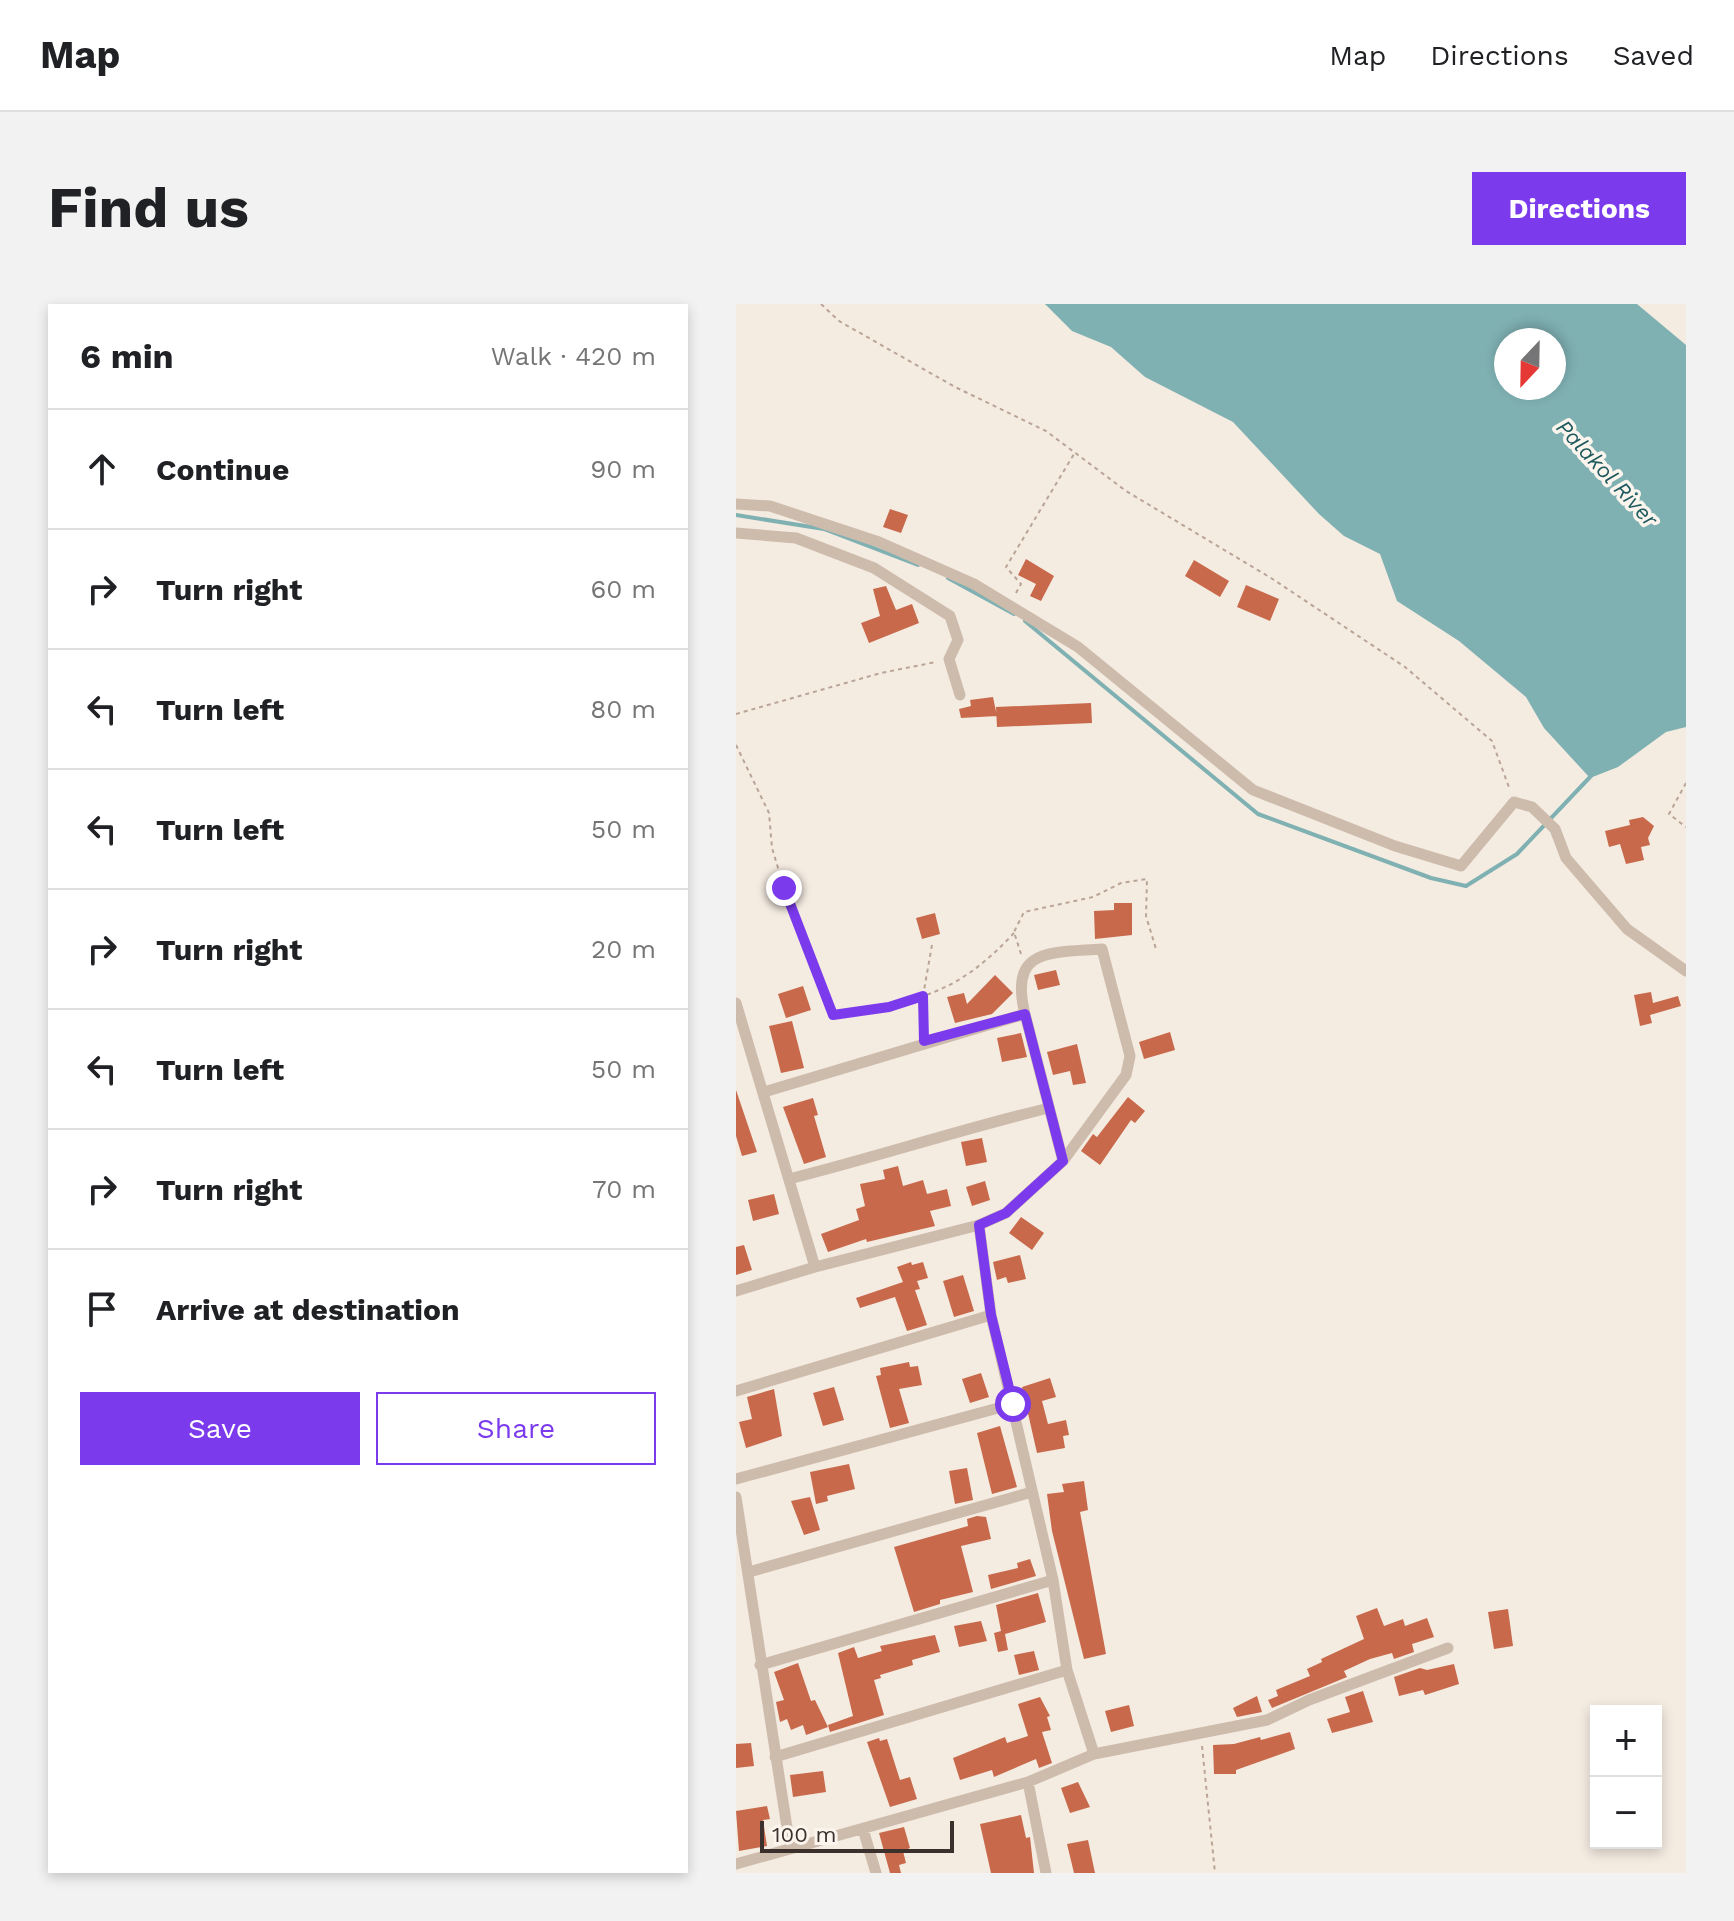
<!DOCTYPE html>
<html lang="en">
<head>
<meta charset="utf-8">
<style>
  body { margin:0; font-family:"Work Sans",sans-serif; background:#f2f2f2; color:#202124 }
  .controls { position:absolute; right:24px; bottom:24px; display:grid; overflow:hidden; border-radius:0px; box-shadow:0 4px 12px #0003 }
  .controls button { width:72px; height:72px; display:grid; place-items:center; padding:0; border:0; border-bottom:2px solid #e0e0e0; background:#fff; color:#202124; font:40px sans-serif }
  .compass { position:absolute; left:758px; top:24px; width:72px; height:72px; border-radius:50%; background:#fff; box-shadow:0 4px 12px #0003; rotate:202deg }
  .scale { position:absolute; left:24px; bottom:20px; width:194px; box-sizing:border-box; padding-left:8px; border:4px solid #3b302b; border-top:0; font-size:22px; line-height:28px; white-space:nowrap; color:#3b302b; -webkit-text-stroke:6px #fbf5ee; paint-order:stroke }
  .stop { position:absolute; width:24px; height:24px; margin:-18px; border:6px solid #7c3aed; border-radius:50%; background:#fff }
  .stop.end { background:#7c3aed; border-color:#fff; box-shadow:0 2px 8px #0008 }
  .list { margin:0; padding:0; list-style:none }
  h2 { display:flex; justify-content:space-between; align-items:center; height:104px; margin:0; padding:0 32px; font-size:34px }
  h2 small { font-size:26px; font-weight:400; color:#757577 }
  .list li { display:grid; grid-template-columns:52px 1fr auto; gap:24px; align-items:center; box-sizing:border-box; height:120px; padding:0 32px; border-top:2px solid #e0e0e0 }
  .list b { display:block; font-size:30px; white-space:nowrap }
  .list em { font-size:26px; font-style:normal; color:#757577 }
  .actions { display:flex; gap:16px; padding:24px 32px }
  .actions a { flex:1; padding:18px 0; border:2px solid #7c3aed; border-radius:0px; text-align:center; font-size:28px; color:#7c3aed }
  .actions .main { background:#7c3aed; color:#fff }
  .icon { flex:none; width:44px; height:44px; fill:none; stroke:currentColor; stroke-width:2; stroke-linecap:round; stroke-linejoin:round }
  .map { position:relative; flex:none; width:950px; height:1569px; overflow:hidden; border-radius:0px }
  header { display:flex; align-items:center; gap:48px; box-sizing:border-box; height:112px; padding:0 40px; background:#fff; border-bottom:2px solid #e0e0e0 }
  header strong { font-size:38px }
  nav { display:flex; gap:44px; margin-inline-start:auto; font-size:28px }
  .intro { display:flex; align-items:center; justify-content:space-between; box-sizing:border-box; height:192px; padding:0 48px }
  h1 { margin:0; font-size:56px }
  .button { padding:20px 36px; border-radius:0px; background:#7c3aed; color:#fff; font-size:28px; font-weight:700 }
  main { display:flex; gap:48px; padding:0 48px }
  aside { flex:1; background:#fff; border-radius:0px; box-shadow:0 4px 12px #0003 }
  .map>svg:first-child { display:block }
  .water { fill:#7fb0b2; fill-rule:evenodd }
  .lines { fill:none; stroke-linecap:round; stroke-linejoin:round }
  .stream { stroke:#7fb0b2; stroke-width:4 }
  .building { fill:#c8694b }
  .path { stroke:#b9a596; stroke-width:2; stroke-dasharray:4 4; stroke-linecap:butt }
  .street { stroke:#cdbbac; stroke-width:11 }
  .route { stroke:#7c3aed; stroke-width:10 }
  .labels { text-anchor:middle; dominant-baseline:central; stroke-width:7; stroke-linejoin:round; paint-order:stroke }
  .water-label { font-size:22px; font-style:italic; fill:#1f5a5e; stroke:#fbf5ee }
</style>
</head>
<body>
<header>
<strong>Map</strong>
<nav><a>Map</a><a>Directions</a><a>Saved</a></nav>
</header>
<div class="intro"><h1>Find us</h1><a class="button">Directions</a></div>
<main>
<aside>
<h2>6 min<small>Walk · 420 m</small></h2>
<ul class="list">
<li><svg class="icon" aria-label="ahead" viewBox="0 0 24 24"><path d="M12 20V5M6 11l6-6 6 6"/></svg><div><b>Continue</b></div><em>90 m</em></li>
<li><svg class="icon" aria-label="right" viewBox="0 0 24 24"><path d="M7 20v-9h11M14 6l5 5-5 5"/></svg><div><b>Turn right</b></div><em>60 m</em></li>
<li><svg class="icon" aria-label="left" viewBox="0 0 24 24"><path d="M17 20v-9H6M10 6l-5 5 5 5"/></svg><div><b>Turn left</b></div><em>80 m</em></li>
<li><svg class="icon" aria-label="left" viewBox="0 0 24 24"><path d="M17 20v-9H6M10 6l-5 5 5 5"/></svg><div><b>Turn left</b></div><em>50 m</em></li>
<li><svg class="icon" aria-label="right" viewBox="0 0 24 24"><path d="M7 20v-9h11M14 6l5 5-5 5"/></svg><div><b>Turn right</b></div><em>20 m</em></li>
<li><svg class="icon" aria-label="left" viewBox="0 0 24 24"><path d="M17 20v-9H6M10 6l-5 5 5 5"/></svg><div><b>Turn left</b></div><em>50 m</em></li>
<li><svg class="icon" aria-label="right" viewBox="0 0 24 24"><path d="M7 20v-9h11M14 6l5 5-5 5"/></svg><div><b>Turn right</b></div><em>70 m</em></li>
<li><svg class="icon" aria-label="arrive" viewBox="0 0 24 24"><path d="M6 21V4h12l-3 4 3 4H6"/></svg><div><b>Arrive at destination</b></div></li>
</ul>
<div class="actions"><a class="main">Save</a><a>Share</a></div>
</aside>
<div class="map">
<svg width="950" height="1569" viewBox="0 0 950 1569">
  <rect width="100%" height="100%" fill="#f4ebe1"/>
  <path class="water" d="M309,0H901L950,41V423L930,428L882,463L854,474L808,424L790,393L723,337L661,297L644,250L608,232L583,210L497,118L409,73L375,43L336,27ZM770,36H818V84H770Z"/>
  <g class="lines">
    <path class="stream" d="M0,211L88,225L182,261
      M212,274L278,310
      M289,317L522,510L695,574L730,582L781,550L855,472"/>
  </g>
  <path class="building" d="M154,205L172,211L165,229L147,223Z
    M290,255L318,272L305,297L294,292L300,280L282,271Z
    M458,256L493,277L484,293L449,272Z
    M510,281L543,295L534,317L501,303Z
    M150,282L160,306L176,300L183,319L133,339L125,319L144,312L137,285Z
    M257,393L261,412L225,414L223,405L235,402L234,396Z
    M355,399L356,419L261,423L260,403Z
    M907,513L918,522L912,534L914,541L905,543L908,556L890,560L884,540L873,543L869,527L894,521L893,516Z
    M378,599H396V631L359,635L358,607L378,606Z
    M199,609L204,630L186,635L180,614Z
    M320,666L324,681L302,686L298,671Z
    M259,671L277,689L256,710L219,719L211,693L228,689L231,700Z
    M67,682L75,706L50,714L42,690Z
    M915,688L917,699L942,692L945,702L914,711L916,719L904,722L898,691Z
    M56,717L68,764L45,769L33,722Z
    M434,728L439,746L408,755L403,738Z
    M285,729L291,753L266,758L261,734Z
    M341,740L350,779L337,781L334,767L317,771L311,748Z
    M0,786L21,848L6,852L0,832Z
    M392,793L409,807L399,819L395,816L364,861L345,847L357,830L361,833Z
    M77,794L82,811L78,812L90,853L68,860L47,803Z
    M246,834L251,858L230,862L225,838Z
    M162,862L167,882L187,876L191,890L211,885L215,902L194,907L199,922L131,938L130,935L92,948L85,930L123,916L120,905L129,902L124,880L149,875L147,866Z
    M249,877L254,896L236,902L230,883Z
    M38,890L43,910L17,917L12,896Z
    M285,913L308,929L296,946L273,929Z
    M8,941L16,966L0,971V943Z
    M284,951L290,975L272,979L270,973L261,976L257,958Z
    M175,958L176,961L187,958L192,974L181,977L184,985L179,986L191,1021L171,1027L159,993L124,1004L120,994L167,978L161,963Z
    M227,971L238,1007L218,1013L207,977Z
    M173,1058L174,1063L182,1062L186,1081L163,1085L173,1119L154,1124L140,1072L145,1071L144,1064Z
    M245,1069L253,1093L234,1099L226,1075Z
    M314,1074L320,1093L306,1097L312,1120L330,1116L333,1131L327,1132L329,1144L301,1149L286,1083Z
    M98,1083L108,1116L87,1122L77,1089Z
    M38,1085L46,1132L10,1144L3,1118L16,1115L11,1093Z
    M264,1122L281,1183L256,1190L241,1129Z
    M113,1160L119,1185L91,1192L92,1197L80,1200L74,1168Z
    M231,1164L237,1196L219,1200L213,1167Z
    M348,1177L352,1206L344,1208L370,1350L348,1355L316,1227L311,1190L328,1188L326,1180Z
    M74,1193L84,1226L68,1231L55,1197Z
    M241,1212L250,1213L255,1235L225,1242L237,1288L204,1296V1300L178,1308L158,1243L232,1222L231,1215Z
    M294,1255L300,1272L255,1285L252,1271L282,1264L281,1259Z
    M302,1289L310,1318L269,1330L272,1346L262,1348L258,1329L265,1327L260,1301Z
    M641,1304L648,1322L667,1315L669,1322L691,1314L698,1333L676,1340L678,1348L658,1355L656,1349L634,1355L608,1367L611,1373L536,1404L532,1396L542,1392L540,1386L574,1372L571,1365L586,1358L585,1355L628,1335L620,1312Z
    M772,1305L777,1342L758,1345L752,1308Z
    M245,1317L251,1337L223,1343L218,1322Z
    M199,1331L204,1348L176,1356L177,1361L144,1371L145,1374L138,1376L148,1411L94,1428L92,1421L117,1412L102,1349L118,1343L122,1354L146,1347L144,1342Z
    M298,1347L303,1366L283,1371L278,1351Z
    M62,1359L75,1397L79,1396L92,1423L70,1431L67,1421L55,1426L51,1415L44,1418L40,1398L48,1396L38,1368Z
    M718,1360L723,1380L689,1391L687,1386L663,1392L658,1373L684,1364L691,1366Z
    M627,1387L637,1418L596,1429L591,1415L614,1408L609,1393Z
    M521,1392L526,1408L501,1413L497,1404Z
    M304,1393L314,1412L311,1413L315,1426L306,1428L316,1459L303,1464L300,1455L258,1473L256,1466L224,1476L217,1454L269,1433L271,1439L292,1432L282,1400Z
    M393,1401L398,1422L375,1428L369,1407Z
    M554,1428L559,1445L500,1466V1470H478L477,1441L498,1440L524,1433L525,1436Z
    M143,1434L144,1437L151,1435L164,1476L174,1473L181,1495L154,1503L131,1438Z
    M15,1439L18,1462L0,1464V1440Z
    M87,1467L90,1488L57,1493L54,1471Z
    M342,1478L354,1503L334,1509L325,1484Z
    M31,1502L34,1515L27,1516L31,1542L3,1547L0,1507Z
    M285,1511L290,1534L294,1533L298,1569H255L244,1520Z
    M168,1523L174,1544L167,1547L170,1559L163,1561L165,1569H154L143,1529Z
    M352,1536L359,1569H338L331,1540Z"/>
  <g class="lines">
    <path class="path" d="M85,0L103,17L219,83L310,127L390,187L535,274L669,363L756,437L774,486
      M280,289L285,280L270,263L338,150
      M0,410L145,369L200,358
      M0,441L33,509L36,544L48,584L97,711L153,703L187,692L188,728
      M950,479L933,510L950,523
      M196,641L187,692C224,680 251,658 278,629
      M285,650L278,628L288,608L357,593L385,579L411,575L410,612L420,645
      M466,1442L479,1569"/>
    <path class="street" d="M0,200L34,202L143,238L238,280L342,343L517,486L659,542L725,562L778,498L796,503L819,525L830,554L891,625L950,667
      M0,229L60,234L138,264L214,312L222,336L213,355L224,391
      M0,699L79,963L243,921L255,1011L317,1276L331,1366L358,1450
      M28,788L289,710L327,857
      M53,875C141,853 225,825 313,804
      M243,921L270,909L327,857L390,771L394,752L366,645C315,649 272,643 289,710
      M0,987L79,963
      M0,1087L255,1011
      M0,1175L277,1100
      M0,1193L54,1543
      M13,1268L296,1188
      M24,1361L317,1276
      M39,1453L331,1366
      M292,1478L310,1569
      M127,1525L140,1569
      M0,1560L292,1478L358,1450L531,1416L573,1396L712,1344"/>
  </g>
  <g class="lines">
    <path class="route" d="M48,584L97,711L153,703L187,692L188,737L289,710L327,857L270,909L243,921L255,1011L277,1100"/>
  </g>
  <g class="labels">
    <g class="water-label">
      <text transform="translate(871 169) rotate(47)">Palakol River</text>
    </g>
  </g>
</svg>
<div class="controls">
<button>+</button>
<button>−</button>
</div>
<svg class="compass" viewBox="-18 -18 36 36"><path d="M0-13l5 13h-10z" fill="#e53935"/><path d="M0 13l5-13h-10z" fill="#757577"/></svg>
<div class="scale">100 m</div>
<div class="stop" style="left:277px;top:1100px"></div>
<div class="stop end" style="left:48px;top:584px"></div>
</div>
</main>
</body>
</html>
